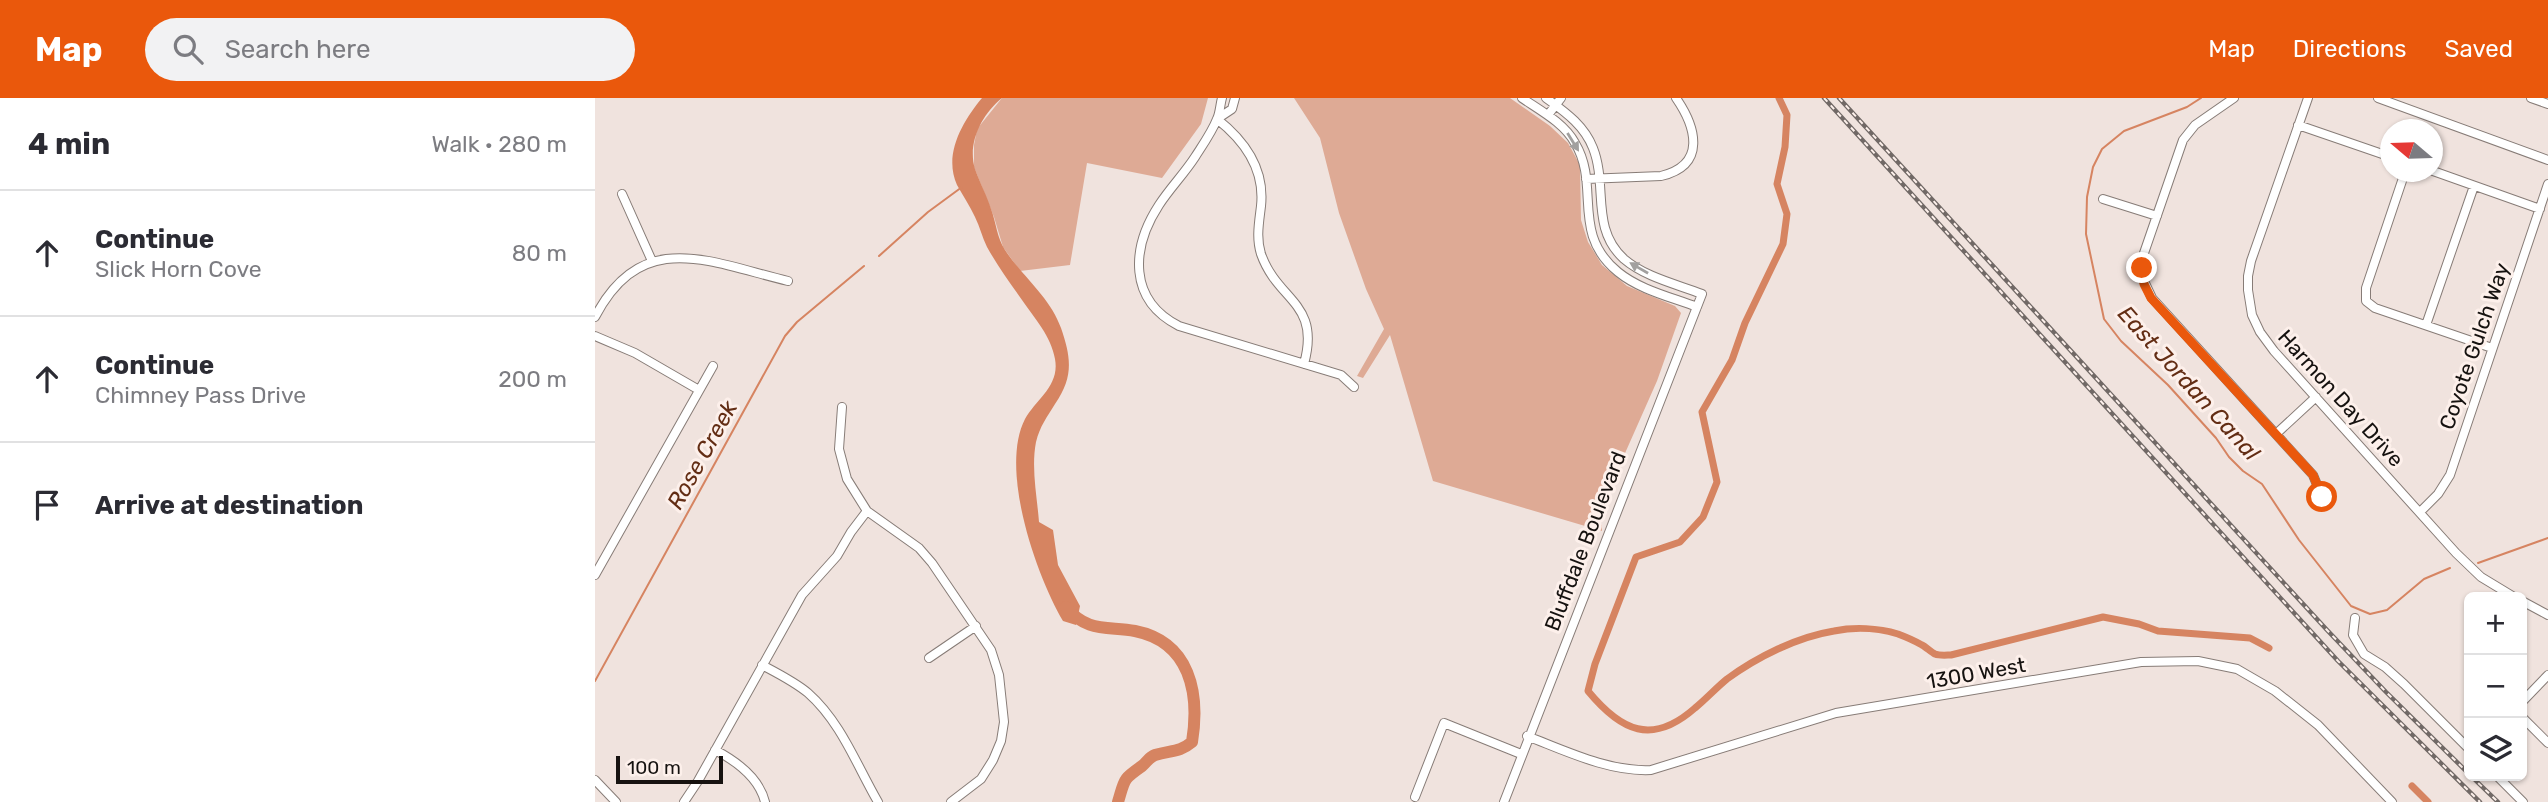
<!DOCTYPE html>
<html lang="en">
<head>
<meta charset="utf-8">
<style>
  body { margin:0; font-family:Rubik,sans-serif; background:#f2f2f3; color:#2b2b33 }
  .controls { position:absolute; right:21px; bottom:21px; display:grid; overflow:hidden; border-radius:10px; box-shadow:0 2px 5px #0004 }
  .controls button { width:63px; height:63px; display:grid; place-items:center; padding:0; border:0; border-bottom:2px solid #e1e1e2; background:#fff; color:#2b2b33; font:35px sans-serif }
  .compass { position:absolute; left:1785px; top:21px; width:63px; height:63px; border-radius:50%; background:#fff; box-shadow:0 2px 5px #0004; rotate:289deg }
  .scale { position:absolute; left:21px; bottom:18px; width:107px; box-sizing:border-box; padding-left:7px; border:4px solid #161210; border-top:0; font-size:19px; line-height:24px; white-space:nowrap; color:#161210; -webkit-text-stroke:5px #fdf0eb; paint-order:stroke }
  .stop { position:absolute; width:21px; height:21px; margin:-16px; border:5px solid #ea580c; border-radius:50%; background:#fff }
  .stop.end { background:#ea580c; border-color:#fff; box-shadow:0 2px 7px #0008 }
  .list { margin:0; padding:0; list-style:none }
  h2 { display:flex; justify-content:space-between; align-items:center; height:91px; margin:0; padding:0 28px; font-size:30px }
  h2 small { font-size:23px; font-weight:400; color:#7c7c81 }
  .list li { display:grid; grid-template-columns:46px 1fr auto; gap:21px; align-items:center; box-sizing:border-box; height:126px; padding:0 28px; border-top:2px solid #e1e1e2 }
  .list b { display:block; font-size:26px; white-space:nowrap }
  .list p { margin:0; font-size:23px; white-space:nowrap; color:#7c7c81 }
  .list em { font-size:23px; font-style:normal; color:#7c7c81 }
  .icon { flex:none; width:38px; height:38px; fill:none; stroke:currentColor; stroke-width:2; stroke-linecap:round; stroke-linejoin:round }
  .map { position:relative; flex:none; width:1953px; height:704px; overflow:hidden }
  header { display:flex; align-items:center; gap:42px; box-sizing:border-box; height:98px; padding:0 35px; background:#ea580c; color:#fff }
  header strong { font-size:33px }
  nav { display:flex; gap:38px; margin-inline-start:auto; font-size:24px }
  .search { width:490px; height:63px; background:#f2f2f3; display:flex; align-items:center; gap:18px; box-sizing:border-box; padding:0 24px; border-radius:38px; color:#7c7c81; font-size:26px }
  main { display:flex }
  aside { flex:1; background:#fff }
  .map>svg:first-child { display:block }
  .green { fill:#deaa95 }
  .water { fill:#d68461 }
  .lines { fill:none; stroke-linecap:round; stroke-linejoin:round }
  .stream { stroke:#d68461; stroke-width:2 }
  .canal { stroke:#d68461; stroke-width:7 }
  .river { stroke:#d68461; stroke-width:12 }
  .minor-casing { stroke:#877c77; stroke-width:10 }
  .minor { stroke:#fff; stroke-width:8 }
  .rail-casing { stroke:#716966; stroke-width:4.5 }
  .rail { stroke:#fdf0eb; stroke-width:2; stroke-dasharray:5; stroke-linecap:butt }
  .oneway { fill:#a2a09f }
  .route { stroke:#ea580c; stroke-width:9 }
  .labels { text-anchor:middle; dominant-baseline:central; stroke-width:6; stroke-linejoin:round; paint-order:stroke }
  .street-label { font-size:21px; fill:#161210; stroke:#fdf0eb }
  .water-label { font-size:23px; font-style:italic; fill:#632d14; stroke:#fdf0eb }
</style>
</head>
<body>
<header>
<strong>Map</strong>
<div class="search"><svg class="icon" aria-label="search" viewBox="0 0 24 24"><circle cx="10" cy="10" r="6"/><path d="M15 15l6 6"/></svg>Search here</div>
<nav><a>Map</a><a>Directions</a><a>Saved</a></nav>
</header>
<main>
<aside>
<h2>4 min<small>Walk · 280 m</small></h2>
<ul class="list">
<li><svg class="icon" aria-label="ahead" viewBox="0 0 24 24"><path d="M12 20V5M6 11l6-6 6 6"/></svg><div><b>Continue</b><p>Slick Horn Cove</p></div><em>80 m</em></li>
<li><svg class="icon" aria-label="ahead" viewBox="0 0 24 24"><path d="M12 20V5M6 11l6-6 6 6"/></svg><div><b>Continue</b><p>Chimney Pass Drive</p></div><em>200 m</em></li>
<li><svg class="icon" aria-label="arrive" viewBox="0 0 24 24"><path d="M6 21V4h12l-3 4 3 4H6"/></svg><div><b>Arrive at destination</b></div></li>
</ul>
</aside>
<div class="map">
<svg width="1953" height="704" viewBox="0 0 1953 704">
  <rect width="100%" height="100%" fill="#f0e3de"/>
  <path class="green" d="M407,0H613L606,26L567,80L492,65L475,167L425,173L408,149L399,119L379,69V47L382,31Z
    M699,0H915L955,28L973,45L985,67L986,122L993,144L1007,167L1032,188L1080,208L1086,215L1062,283L1000,423L1007,427V433L838,383L795,237L768,280L762,278L789,231L771,191L744,115L725,40Z"/>
  <path class="water" d="M387,0H407C387,16 372,45 380,71C385,85 392,98 396,111C401,124 402,140 410,152C427,178 455,199 466,230C476,259 479,279 460,306C452,319 445,328 441,344C436,370 442,398 444,424L458,432L463,467L485,508L481,527L468,523C441,477 404,371 430,321C441,301 465,288 460,261C456,238 440,221 427,202C415,185 402,167 392,149C387,139 385,129 380,119C375,108 368,98 362,87C348,56 368,23 387,0Z"/>
  <g class="lines">
    <path class="stream" d="M1606,0L1592,9L1529,33L1507,51L1498,69L1492,99L1491,136L1509,221L1526,243L1573,287L1621,340L1634,359L1648,373L1667,386L1704,442L1756,508L1775,516L1792,512L1829,481L1855,470
      M284,158L333,114L367,89
      M1883,465L1953,440
      M0,583L190,238L202,224L269,168"/>
    <path class="canal" d="M1184,0L1192,17L1190,49L1182,86L1192,116L1188,146L1150,225L1137,262L1107,314L1122,384L1108,419L1085,444L1041,459L1000,566L993,593C1026,633 1057,648 1100,610C1111,601 1121,590 1132,581C1162,559 1202,539 1239,533C1259,529 1283,530 1303,536C1311,539 1320,543 1327,547C1331,549 1336,554 1340,556C1345,558 1352,557 1356,557L1508,519L1544,526L1563,533L1655,540L1674,550
      M1817,688L1833,704"/>
    <path class="river" d="M471,509C492,535 513,528 540,533C595,544 605,595 597,644C584,655 575,652 560,657C554,659 552,664 547,668C527,682 530,681 523,704"/>
    <defs>
      <path id="minor" d="M627,0C625,7 625,15 622,21C617,34 607,48 600,59C589,76 575,90 564,107C536,150 533,202 584,228L746,277L759,289
        M927,0C946,13 969,25 980,45C1006,88 975,135 1023,174C1045,192 1076,199 1102,209
        M1639,0L1600,27L1588,42L1548,158V181L1557,200L1718,377L1727,399
        M1713,0L1656,163L1653,178V192L1657,217L1665,234L1679,253L1861,455L1886,479L1919,499
        M1783,0L1953,62
        M1936,0L1953,6
        M953,17L966,0
        M622,21C650,43 670,71 666,108C664,125 661,140 666,156C683,204 726,204 709,266
        M622,21L637,11L640,0
        M1703,27L1796,59
        M1838,73L1945,111
        M1810,74L1771,190V203L1780,210L1897,250
        M991,81L1066,78C1112,67 1101,29 1081,0
        M27,96L57,163
        M1508,101L1562,118
        M0,219C47,129 114,164 193,183
        M1831,227L1879,88
        M0,238L40,255L104,292
        M247,309L244,351L252,381L272,413L324,450L337,465L396,552L404,577L409,624L406,643L398,662L386,681L356,704
        M1681,336L1721,299
        M1825,414L1843,396L1855,377L1953,86
        M0,477L118,268
        M1927,503L1953,517
        M1760,520L1758,537L1769,556L1790,569L1809,586L1874,651
        M334,560L381,528
        M167,567C182,575 200,584 213,595C246,624 262,668 283,704
        M1927,604L1953,577
        M1927,619L1953,645
        M932,638C971,653 1014,674 1056,672L1241,615L1546,564L1603,563L1642,571L1680,593L1723,627L1797,704
        M120,652C141,663 164,679 170,704
        M1902,678L1928,704
        M0,682L21,704
        M820,699L849,625L926,656
        M89,704L103,683L207,497L242,458L256,434L272,413
        M909,704L1107,196C1081,186 1050,179 1029,161C995,130 1013,88 998,50C989,27 970,14 951,0"/>
    </defs>
    <use href="#minor" class="minor-casing"/>
    <use href="#minor" class="minor"/>
    <defs>
      <path id="rail" d="M1229,0L1743,563L1885,704
        M1244,0L1732,532L1791,594L1874,676
        M1876,678L1903,704"/>
    </defs>
    <use href="#rail" class="rail-casing"/>
    <use href="#rail" class="rail"/>
  </g>
  <defs><path id="oneway-solid" d="M-6-.8H1V-3.2L6.5 0L1 3.2V.8H-6Z" transform="scale(1.75)"/></defs>
  <g class="oneway">
    <use href="#oneway-solid" transform="translate(978 44) rotate(58)"/>
    <use href="#oneway-solid" transform="translate(1044 170) rotate(-150)"/>
  </g>
  <g class="lines">
    <path class="route" d="M1547,170L1549,186L1556,200L1718,377L1727,399"/>
  </g>
  <g class="labels">
    <g class="street-label">
      <text transform="translate(1879 248) rotate(-71)">Coyote Gulch Way</text>
      <text transform="translate(1746 300) rotate(48)">Harmon Day Drive</text>
      <text transform="translate(990 443) rotate(-69)">Bluffdale Boulevard</text>
      <text transform="translate(1381 575) rotate(-10)">1300 West</text>
    </g>
    <g class="water-label">
      <text transform="translate(1594 285) rotate(48)">East Jordan Canal</text>
      <text transform="translate(107 357) rotate(-61)">Rose Creek</text>
    </g>
  </g>
</svg>
<div class="controls">
<button>+</button>
<button>−</button>
<button><svg class="icon" aria-label="layers" viewBox="0 0 24 24"><path d="M12 4l9 5-9 5-9-5zM3 14l9 5 9-5"/></svg></button>
</div>
<svg class="compass" viewBox="-18 -18 36 36"><path d="M0-13l5 13h-10z" fill="#e53935"/><path d="M0 13l5-13h-10z" fill="#7c7c81"/></svg>
<div class="scale">100 m</div>
<div class="stop" style="left:1727px;top:399px"></div>
<div class="stop end" style="left:1547px;top:170px"></div>
</div>
</main>
</body>
</html>
